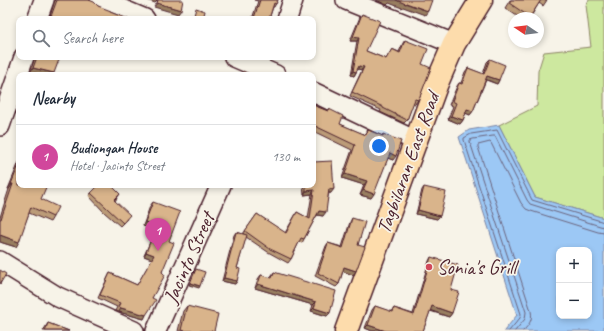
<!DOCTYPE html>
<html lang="en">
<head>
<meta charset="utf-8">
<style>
  body { margin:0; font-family:Caveat,sans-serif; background:#f2f2f3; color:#1f2937 }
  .controls { position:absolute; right:12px; bottom:12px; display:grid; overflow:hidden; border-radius:8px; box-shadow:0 2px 6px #0003 }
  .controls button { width:36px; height:36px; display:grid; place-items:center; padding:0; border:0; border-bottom:1px solid #e0e1e3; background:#fff; color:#1f2937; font:20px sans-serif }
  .compass { position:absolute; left:508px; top:12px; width:36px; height:36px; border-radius:50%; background:#fff; box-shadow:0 2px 6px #0003; rotate:283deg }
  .you { position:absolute; left:379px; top:146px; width:14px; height:14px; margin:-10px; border:3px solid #fff; border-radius:50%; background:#1a73e8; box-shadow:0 0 0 6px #1a73e833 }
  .badge { display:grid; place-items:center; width:26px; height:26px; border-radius:50%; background:#b45309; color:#fff; font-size:13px; font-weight:700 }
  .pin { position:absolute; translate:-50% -33px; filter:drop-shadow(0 1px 2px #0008) }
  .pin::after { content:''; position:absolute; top:21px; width:14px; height:12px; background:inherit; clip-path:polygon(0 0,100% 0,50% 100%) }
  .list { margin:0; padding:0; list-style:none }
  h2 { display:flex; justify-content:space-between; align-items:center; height:52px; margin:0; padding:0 16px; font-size:17px }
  h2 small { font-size:13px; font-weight:400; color:#747a83 }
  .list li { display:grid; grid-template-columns:26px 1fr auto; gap:12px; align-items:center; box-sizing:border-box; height:64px; padding:0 16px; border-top:1px solid #e0e1e3 }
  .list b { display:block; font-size:15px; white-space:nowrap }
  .list p { margin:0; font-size:13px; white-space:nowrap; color:#747a83 }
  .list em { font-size:13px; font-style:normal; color:#747a83 }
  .icon { flex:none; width:22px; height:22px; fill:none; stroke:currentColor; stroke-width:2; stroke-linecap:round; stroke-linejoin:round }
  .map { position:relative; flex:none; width:604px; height:331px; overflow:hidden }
  .search { position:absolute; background:#fff; box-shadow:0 2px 6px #0003; left:16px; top:16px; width:300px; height:44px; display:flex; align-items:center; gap:10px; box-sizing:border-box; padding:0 14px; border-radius:8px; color:#747a83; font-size:15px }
  .panel { position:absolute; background:#fff; box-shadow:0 2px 6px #0003; left:16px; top:72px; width:300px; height:116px; border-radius:8px }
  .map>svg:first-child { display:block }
  .green { fill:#cde89f; stroke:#8c8465 }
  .water { fill:#9cc8f5; stroke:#7b84a4; fill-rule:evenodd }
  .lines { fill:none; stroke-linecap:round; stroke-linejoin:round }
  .shore { stroke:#6b637c; stroke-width:1 }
  .minor-casing { stroke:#4a1f2b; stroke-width:22 }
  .major-casing { stroke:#4a1f2b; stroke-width:25 }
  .minor { stroke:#f7f3e8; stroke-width:19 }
  .major { stroke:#fddcac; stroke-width:22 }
  .wall { fill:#bb9b78; stroke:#4a1f2b }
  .shaded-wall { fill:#987e61; stroke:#4a1f2b }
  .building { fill:#d9b48b; stroke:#4a1f2b }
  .poi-dot { fill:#d1495b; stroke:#f7f3e8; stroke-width:1.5 }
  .labels { text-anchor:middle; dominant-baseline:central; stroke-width:3.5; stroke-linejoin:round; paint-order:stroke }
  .street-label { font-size:20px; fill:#4a1f2b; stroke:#f7f3e8 }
  .poi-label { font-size:20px; fill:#4a1f2b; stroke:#f7f3e8; text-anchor:start }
</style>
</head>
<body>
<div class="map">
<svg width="604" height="331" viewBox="0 0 604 331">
  <rect width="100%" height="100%" fill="#f7f3e8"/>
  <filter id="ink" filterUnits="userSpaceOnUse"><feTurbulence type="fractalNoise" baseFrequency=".025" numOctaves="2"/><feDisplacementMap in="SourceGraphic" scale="8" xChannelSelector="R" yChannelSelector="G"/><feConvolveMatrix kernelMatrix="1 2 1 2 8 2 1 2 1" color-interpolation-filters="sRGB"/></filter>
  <g filter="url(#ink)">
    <path class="green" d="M589,0H604V218L535,197L499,125L537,106L538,71L544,52L591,47L586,5Z"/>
    <path class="water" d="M499,125L535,197L604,218V331H504L517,315L459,137L469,130ZM559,250H589V316H559Z"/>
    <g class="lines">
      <path class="shore" d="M509,331L520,318L521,314L464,140V138L471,134L497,130L532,200L604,222
        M515,331L525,319L526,312L470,142V140L473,139L493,136H495L527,200L530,204L600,226L604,227
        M523,331C529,325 533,320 531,311L478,147V145L490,142L491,143L521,203L526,209L531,211L598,232L604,233"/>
      <defs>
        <path id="minor" d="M100,0L145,19
          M346,0L454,44
          M37,19L44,0
          M287,19L293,0
          M234,57L276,75
          M313,92L416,141
          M0,126L24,57
          M0,261L58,297L134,331
          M156,331L221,185"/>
        <path id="major" d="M346,331L437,83L454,44L481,0"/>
      </defs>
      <use href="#minor" class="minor-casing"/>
      <use href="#major" class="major-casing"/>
      <use href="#minor" class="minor"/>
      <use href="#major" class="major"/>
    </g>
    <path class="wall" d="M55,0H89L98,6L110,12L128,19H49Z
      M254,0H278L274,7H273L269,19H252L258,1Z
      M510,0H547L543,6L539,3L530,18H520L505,8Z
      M362,14L366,51L386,59L392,49L399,52L403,43L405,40L422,64L418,100L415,104L413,103L407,120L404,123L380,112L381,110L350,96L362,70L358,69L354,76L351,75L357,41H350L360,17Z
      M34,57H60L30,72L34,60Z
      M490,59L499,80L497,84L486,80L473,111L470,115L466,113L463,120L460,124L448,119L453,106L449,105L457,86L459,83H461L465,72L468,68L483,74L487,62Z
      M313,105L327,111L329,109L340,124L365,135L368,130L382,136L383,134L393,160L388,158L371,198L360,195L364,185L342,178L352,150L313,131Z
      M19,162V185L41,199L53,217L50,222L29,213L16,247L0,242V217L9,189H8Z
      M303,185H313L331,193H329L323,216L317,215L304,239L302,243L299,242L291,259L288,263L268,252L246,237L237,268V281L235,284L222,281L234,235L236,232L243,234L257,214L285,233L297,212L308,218L312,194L304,195Z
      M424,187L440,216L437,219L416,214L422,190Z
      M91,193L120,194L115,201L127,219L120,226L104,212L89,196Z
      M153,202L169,241L162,272L152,298L144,319L119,312L115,311L117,307L98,298L108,277L110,273L137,285L152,259L144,256L155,230L143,226L150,206Z
      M352,218L358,245L356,271L353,275L343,271L339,284L336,287L315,276L326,246L328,243L342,247L350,222Z
      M431,257L451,290L452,313L449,317L430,311L423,331H372L365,328L372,310L375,306L391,312L394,308L413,314L429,261Z
      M274,272L330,313L327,316L311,311L313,305L255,288L258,279L261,275L270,278Z
      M187,306L214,331H178L183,311Z
      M48,323L69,331H43Z"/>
    <path class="shaded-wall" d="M147,0H158L155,3Z
      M376,0H396L428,11L425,15L403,7L402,8L389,3L387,5Z
      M157,3L181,10L178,14L154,7Z
      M353,37L359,38L357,41H350Z
      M359,66L364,67L362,70L357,69Z
      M33,68L54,73L53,75H44L30,72Z
      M353,71L356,72L354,76L351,75Z
      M487,76L499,80L497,84L485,79Z
      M467,109L473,111L470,115L465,113Z
      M451,116L463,120L460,124L448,119Z
      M390,153L396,156L393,160L387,158Z
      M345,174L367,181L364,185L342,178Z
      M11,184H13L9,189H8Z
      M329,189H334L331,193H327Z
      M314,190L312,194L304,195L306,191Z
      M363,190L374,194L371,198L360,195Z
      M418,210L440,216L437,219L416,214Z
      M319,211L326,212L323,216L317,215Z
      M145,222L157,226L155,230L143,226Z
      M0,235L19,242L16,247L0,242Z
      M146,252L154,255L152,259L144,256Z
      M344,267L356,271L353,275L342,271Z
      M224,278L237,281L235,284L222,281Z
      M190,283L200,286L199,288L189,285Z
      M258,284L316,302L313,305L255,288Z
      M432,306L452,313L449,317L429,310Z
      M121,308L146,315L144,319L119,312Z
      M314,308L330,313L327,316L311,311Z
      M368,325L386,331H372L365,328Z"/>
    <path class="building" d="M57,0H89L94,2L98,6L111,11L110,12L128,19H50Z
      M158,0H183L181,10L157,3Z
      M260,0H278L276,4L274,3L269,19H257L254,18Z
      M396,0H432L428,11L406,3V4Z
      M511,0H541L530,17L509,3Z
      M196,8L205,11L203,19H193Z
      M362,14L380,21L366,51L386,59L392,49L400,53L405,40L428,49L422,64L431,68L421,94L418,100L415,99L407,120L383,108V107L352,92L364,67L359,66L356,72L353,71L359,38L353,37Z
      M37,57H60L54,73L33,68Z
      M490,59L505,65L499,80L487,76L473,111L467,109L463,120L451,116L456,103L452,101L459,83L462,84L468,68L484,74Z
      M243,71L252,75H241Z
      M313,105L328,111L329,109L343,116L340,124L366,135L368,130L383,136V134L401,141L396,156L390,153L374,194L363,190L367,181L345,174L355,145L313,125Z
      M332,161L334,189H329L326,212L319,211L304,239L301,238L291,259L270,249L245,231L257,214L286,233L297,212L310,219L314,190L306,191V185H313V162Z
      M19,165V185H47L41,199L58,207L53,217L31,207L19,242L0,235V219H1L13,184H11Z
      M99,185H111L120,194L114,200L130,215L123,223L91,193Z
      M424,187L446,192L440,216L418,210Z
      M153,202L180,212L169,241L174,243L162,272L165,275L152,298L156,300L146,315L121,308L118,307L120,303L100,295L110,273L137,285L154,255L146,252L157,226L145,222Z
      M352,218L365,222L358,245L365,247L356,271L344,267L339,284L318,273L328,243L343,248Z
      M236,232L247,235L237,268L240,269L237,281L224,278Z
      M431,257L458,265L451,290L459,292L452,313L432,306L423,331H386L368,325L375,306L393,312L394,308L414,315Z
      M196,269L205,272L200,286L190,283Z
      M0,270L6,274L0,284Z
      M274,272L336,291L330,313L314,308L316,302L258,284L261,275L272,278Z
      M187,306L218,314L214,331H186L181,330Z
      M48,323L69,331H45Z"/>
  </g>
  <circle class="poi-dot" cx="429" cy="267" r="4"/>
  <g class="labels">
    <g class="street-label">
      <text transform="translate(408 163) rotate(-70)">Tagbilaran East Road</text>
      <text transform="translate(189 258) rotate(-66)">Jacinto Street</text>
    </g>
    <g class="poi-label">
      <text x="437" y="267">Sonia's Grill</text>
    </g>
  </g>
</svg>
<div class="controls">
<button>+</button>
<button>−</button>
</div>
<svg class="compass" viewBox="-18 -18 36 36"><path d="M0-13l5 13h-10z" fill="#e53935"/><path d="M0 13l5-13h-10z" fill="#747a83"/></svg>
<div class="you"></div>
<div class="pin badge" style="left:158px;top:251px;background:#d1479c">1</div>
<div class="search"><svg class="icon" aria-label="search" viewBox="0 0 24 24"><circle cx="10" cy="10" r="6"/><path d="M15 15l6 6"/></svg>Search here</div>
<section class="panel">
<h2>Nearby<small></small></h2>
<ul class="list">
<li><span class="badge" style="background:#d1479c">1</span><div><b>Budiongan House</b><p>Hotel · Jacinto Street</p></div><em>130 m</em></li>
</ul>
</section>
</div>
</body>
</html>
